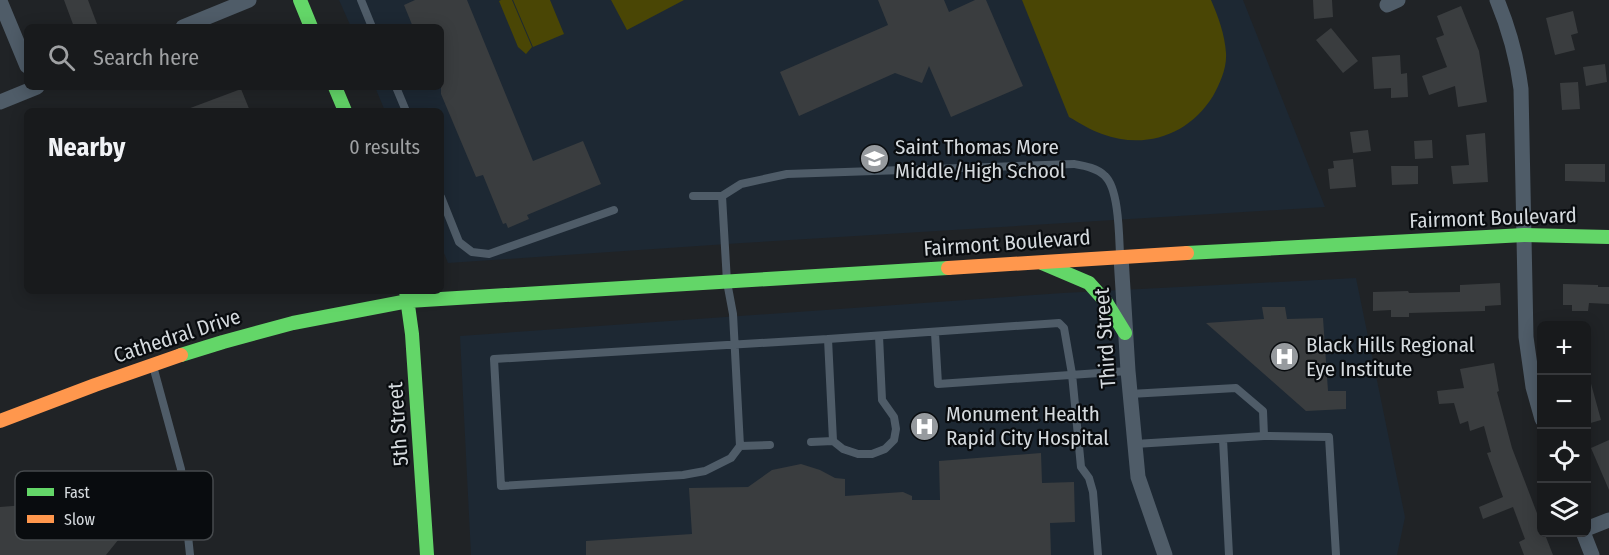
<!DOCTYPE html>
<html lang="en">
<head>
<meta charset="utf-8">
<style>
  body { margin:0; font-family:"Fira Sans Condensed",sans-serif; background:#252729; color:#f1f3f6 }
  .controls { position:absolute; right:18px; bottom:18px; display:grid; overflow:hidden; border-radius:9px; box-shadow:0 3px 15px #0003 }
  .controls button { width:54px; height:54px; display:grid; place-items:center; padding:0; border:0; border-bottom:2px solid #36383b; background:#181a1c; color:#f1f3f6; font:30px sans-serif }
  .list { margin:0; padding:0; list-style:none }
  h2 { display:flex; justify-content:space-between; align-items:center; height:78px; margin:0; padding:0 24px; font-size:26px }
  h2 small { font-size:20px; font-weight:400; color:#9fa1a3 }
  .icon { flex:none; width:33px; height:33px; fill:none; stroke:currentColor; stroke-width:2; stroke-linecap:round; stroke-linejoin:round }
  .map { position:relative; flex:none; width:1609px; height:555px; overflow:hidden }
  .search { position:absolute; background:#181a1c; box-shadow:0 3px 15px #0003; left:24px; top:24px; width:420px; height:66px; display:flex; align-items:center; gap:15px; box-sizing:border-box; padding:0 21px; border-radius:9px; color:#9fa1a3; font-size:22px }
  .panel { position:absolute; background:#181a1c; box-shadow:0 3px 15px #0003; left:24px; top:108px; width:420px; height:186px; border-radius:9px }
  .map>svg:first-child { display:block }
  .built { fill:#1d2833 }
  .green { fill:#4a4605 }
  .building { fill:#3a3d3f }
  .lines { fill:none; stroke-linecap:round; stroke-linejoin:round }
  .lane { stroke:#4f5c68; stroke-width:8 }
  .street { stroke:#4f5c68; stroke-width:15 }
  .fast { stroke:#63d668; stroke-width:14 }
  .slow { stroke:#ff974d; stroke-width:14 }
  .labels { text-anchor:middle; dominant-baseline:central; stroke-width:4.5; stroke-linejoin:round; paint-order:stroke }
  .poi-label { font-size:21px; fill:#d5dade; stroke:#090c0f; text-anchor:start }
  .street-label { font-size:21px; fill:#d5dade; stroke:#090c0f }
  .key { fill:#090c0f; stroke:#464a4d; stroke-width:1.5 }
  .key-label { font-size:16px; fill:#d5dade }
</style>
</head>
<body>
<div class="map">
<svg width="1609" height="555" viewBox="0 0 1609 555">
  <rect width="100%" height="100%" fill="#202326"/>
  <path class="built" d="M339,0H1243L1325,207L742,243L448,263L441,246V111H385L375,87H441V27H351Z
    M1356,278L1405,517L1397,555H471L460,336L1063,293Z"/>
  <path class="green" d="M501,0H512L532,47L526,54L518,47L499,1Z
    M513,0H550L564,34L533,47Z
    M611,0H684L627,30Z
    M1022,0H1211C1218,16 1225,35 1226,53C1227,68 1220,83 1213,96C1189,135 1145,150 1102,134C1090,130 1080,123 1069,117Z"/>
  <path class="building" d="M64,0H88L97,24L89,27H74Z
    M415,0H467L533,161L583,141L601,184L527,215L529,219L508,228L506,223L503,224L483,175L476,177L441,94V27H413L404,5Z
    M878,0H944L949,12L975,0H986L1023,86L951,117L929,66L922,83L895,73L799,116L780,72L888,25Z
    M1313,0H1332L1333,17L1314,19Z
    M1461,6L1479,51L1487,102L1458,107L1455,86L1429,95L1422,76L1447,67L1436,38L1444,35L1437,16Z
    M1573,11L1578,33L1571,35L1575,50L1555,55L1546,18Z
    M1331,28L1358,61L1343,73L1316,40Z
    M1400,55L1401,74L1407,73L1408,97L1391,98V88L1374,89L1372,57Z
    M1605,64L1607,82L1586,86L1583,67Z
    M1578,82L1580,109L1562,110L1560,83Z
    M241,89L250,111H186L185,110Z
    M1368,130L1371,151L1353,153L1350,132Z
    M1485,133L1488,182L1453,184L1451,166L1469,165L1466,135Z
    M1432,140L1433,158L1415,159L1414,141Z
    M1353,159L1356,187L1330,189L1328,169L1334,168L1333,161Z
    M1565,164H1605V182L1565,181Z
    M1391,166H1418V184L1392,185Z
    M1500,283L1501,305L1485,306V311L1409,313V317H1391V310L1373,311V292L1408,291L1409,293L1460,292V285Z
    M1563,284L1598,285V287H1609V304L1589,303L1588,311H1572V305H1563Z
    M1262,307H1285L1287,319L1323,318L1328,391H1346V409L1306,411L1206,323L1264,319Z
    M1494,363L1499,391L1497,392L1512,448L1540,521L1542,532H1544L1553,555H1524L1519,542L1525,539L1513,507L1483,519L1479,507L1503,497L1487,453L1491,452L1484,426L1470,431L1468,421L1460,424L1454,403L1439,404L1437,391L1464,388L1460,369Z
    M1587,380H1590L1601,420L1587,424Z
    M1609,440V490L1591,448Z
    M1041,453L1042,483L1074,482L1075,522L1050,523L1051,555H586V541L692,534L689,488L748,487L772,470L801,464L820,470L835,478L845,479V496L903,492L912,496V500H940L939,461Z
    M69,473L131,524L106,555H0V507L38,504Z"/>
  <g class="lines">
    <path class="lane" d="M361,0L372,27
      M396,87L406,111
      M693,196H722
      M441,197L459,242L472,252L489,254L614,210
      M935,333L938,384L1128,371
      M828,339L1059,323L1064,328L1072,374L1081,467L1089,478L1093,492L1098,555
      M153,366L181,469L190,555
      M1130,394L1236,388L1263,411L1264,436
      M1223,439L1229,555
      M811,442L833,441L843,449L858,454H872L885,449L894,440L896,429L894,417L882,400L879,336
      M1135,444L1264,436L1329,437L1336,555
      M770,445L740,446L733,314L727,282L722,196L741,184L787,174L1074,164C1085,166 1097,168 1105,176C1119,189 1119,236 1120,255
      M740,446L731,458L705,471L683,475L501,486L494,359L828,339L833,441"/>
    <path class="street" d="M1497,0C1509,29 1517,58 1521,89L1526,337L1533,387L1542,419
      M0,1L27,66
      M1387,5L1398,0
      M183,27L249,0
      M0,102L37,87
      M1121,257L1128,371L1138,477L1165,555
      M1586,529L1609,520
      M1583,532L1592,555"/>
    <path class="fast" d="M300,0L311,27
      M335,87L345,111
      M1187,253L1524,235L1609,237
      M1042,263L1089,283L1106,302L1125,333
      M406,291L412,334L427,555
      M181,355L223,342L293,323L408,301L948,268"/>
    <path class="slow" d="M948,268L1187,253
      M0,421L95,385L181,355"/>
  </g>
  <defs>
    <symbol id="school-disc" viewBox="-11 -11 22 22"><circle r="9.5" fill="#969a9e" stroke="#090c0f"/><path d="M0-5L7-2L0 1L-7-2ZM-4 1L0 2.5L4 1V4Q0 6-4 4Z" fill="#fff"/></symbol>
    <symbol id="hospital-disc" viewBox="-11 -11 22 22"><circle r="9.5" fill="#969a9e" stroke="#090c0f"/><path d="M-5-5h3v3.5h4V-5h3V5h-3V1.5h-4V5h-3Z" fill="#fff"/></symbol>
  </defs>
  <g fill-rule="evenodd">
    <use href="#school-disc" x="858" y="142" width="33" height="33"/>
    <use href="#hospital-disc" x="1268" y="340" width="33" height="33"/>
    <use href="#hospital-disc" x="908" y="410" width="33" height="33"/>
  </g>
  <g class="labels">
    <g class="poi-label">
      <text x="895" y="147">Saint Thomas More<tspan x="895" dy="24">Middle/High School</tspan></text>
      <text x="1306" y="345">Black Hills Regional<tspan x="1306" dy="24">Eye Institute</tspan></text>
      <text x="946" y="414">Monument Health<tspan x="946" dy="24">Rapid City Hospital</tspan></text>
    </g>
    <g class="street-label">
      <text transform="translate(1493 218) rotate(-2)">Fairmont Boulevard</text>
      <text transform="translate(1007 243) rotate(-4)">Fairmont Boulevard</text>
      <text transform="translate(177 336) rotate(-18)">Cathedral Drive</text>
      <text transform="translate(1105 338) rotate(-94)">Third Street</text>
      <text transform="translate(398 424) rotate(-94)">5th Street</text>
    </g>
  </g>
  <rect x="15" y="471" width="198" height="69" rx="9" class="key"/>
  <rect x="27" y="488" width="27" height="8" fill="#63d668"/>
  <rect x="27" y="515" width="27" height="8" fill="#ff974d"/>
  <g class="key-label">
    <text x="64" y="498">Fast</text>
    <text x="64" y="525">Slow</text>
  </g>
</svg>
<div class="controls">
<button>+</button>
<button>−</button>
<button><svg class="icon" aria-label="locate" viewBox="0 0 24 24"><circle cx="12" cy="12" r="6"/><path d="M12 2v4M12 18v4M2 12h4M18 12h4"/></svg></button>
<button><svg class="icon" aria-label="layers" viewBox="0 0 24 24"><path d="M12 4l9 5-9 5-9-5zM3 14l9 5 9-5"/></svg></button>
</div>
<div class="search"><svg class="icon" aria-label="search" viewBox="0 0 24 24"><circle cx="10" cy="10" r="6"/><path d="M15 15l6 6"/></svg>Search here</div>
<section class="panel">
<h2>Nearby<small>0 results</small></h2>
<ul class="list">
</ul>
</section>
</div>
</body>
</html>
